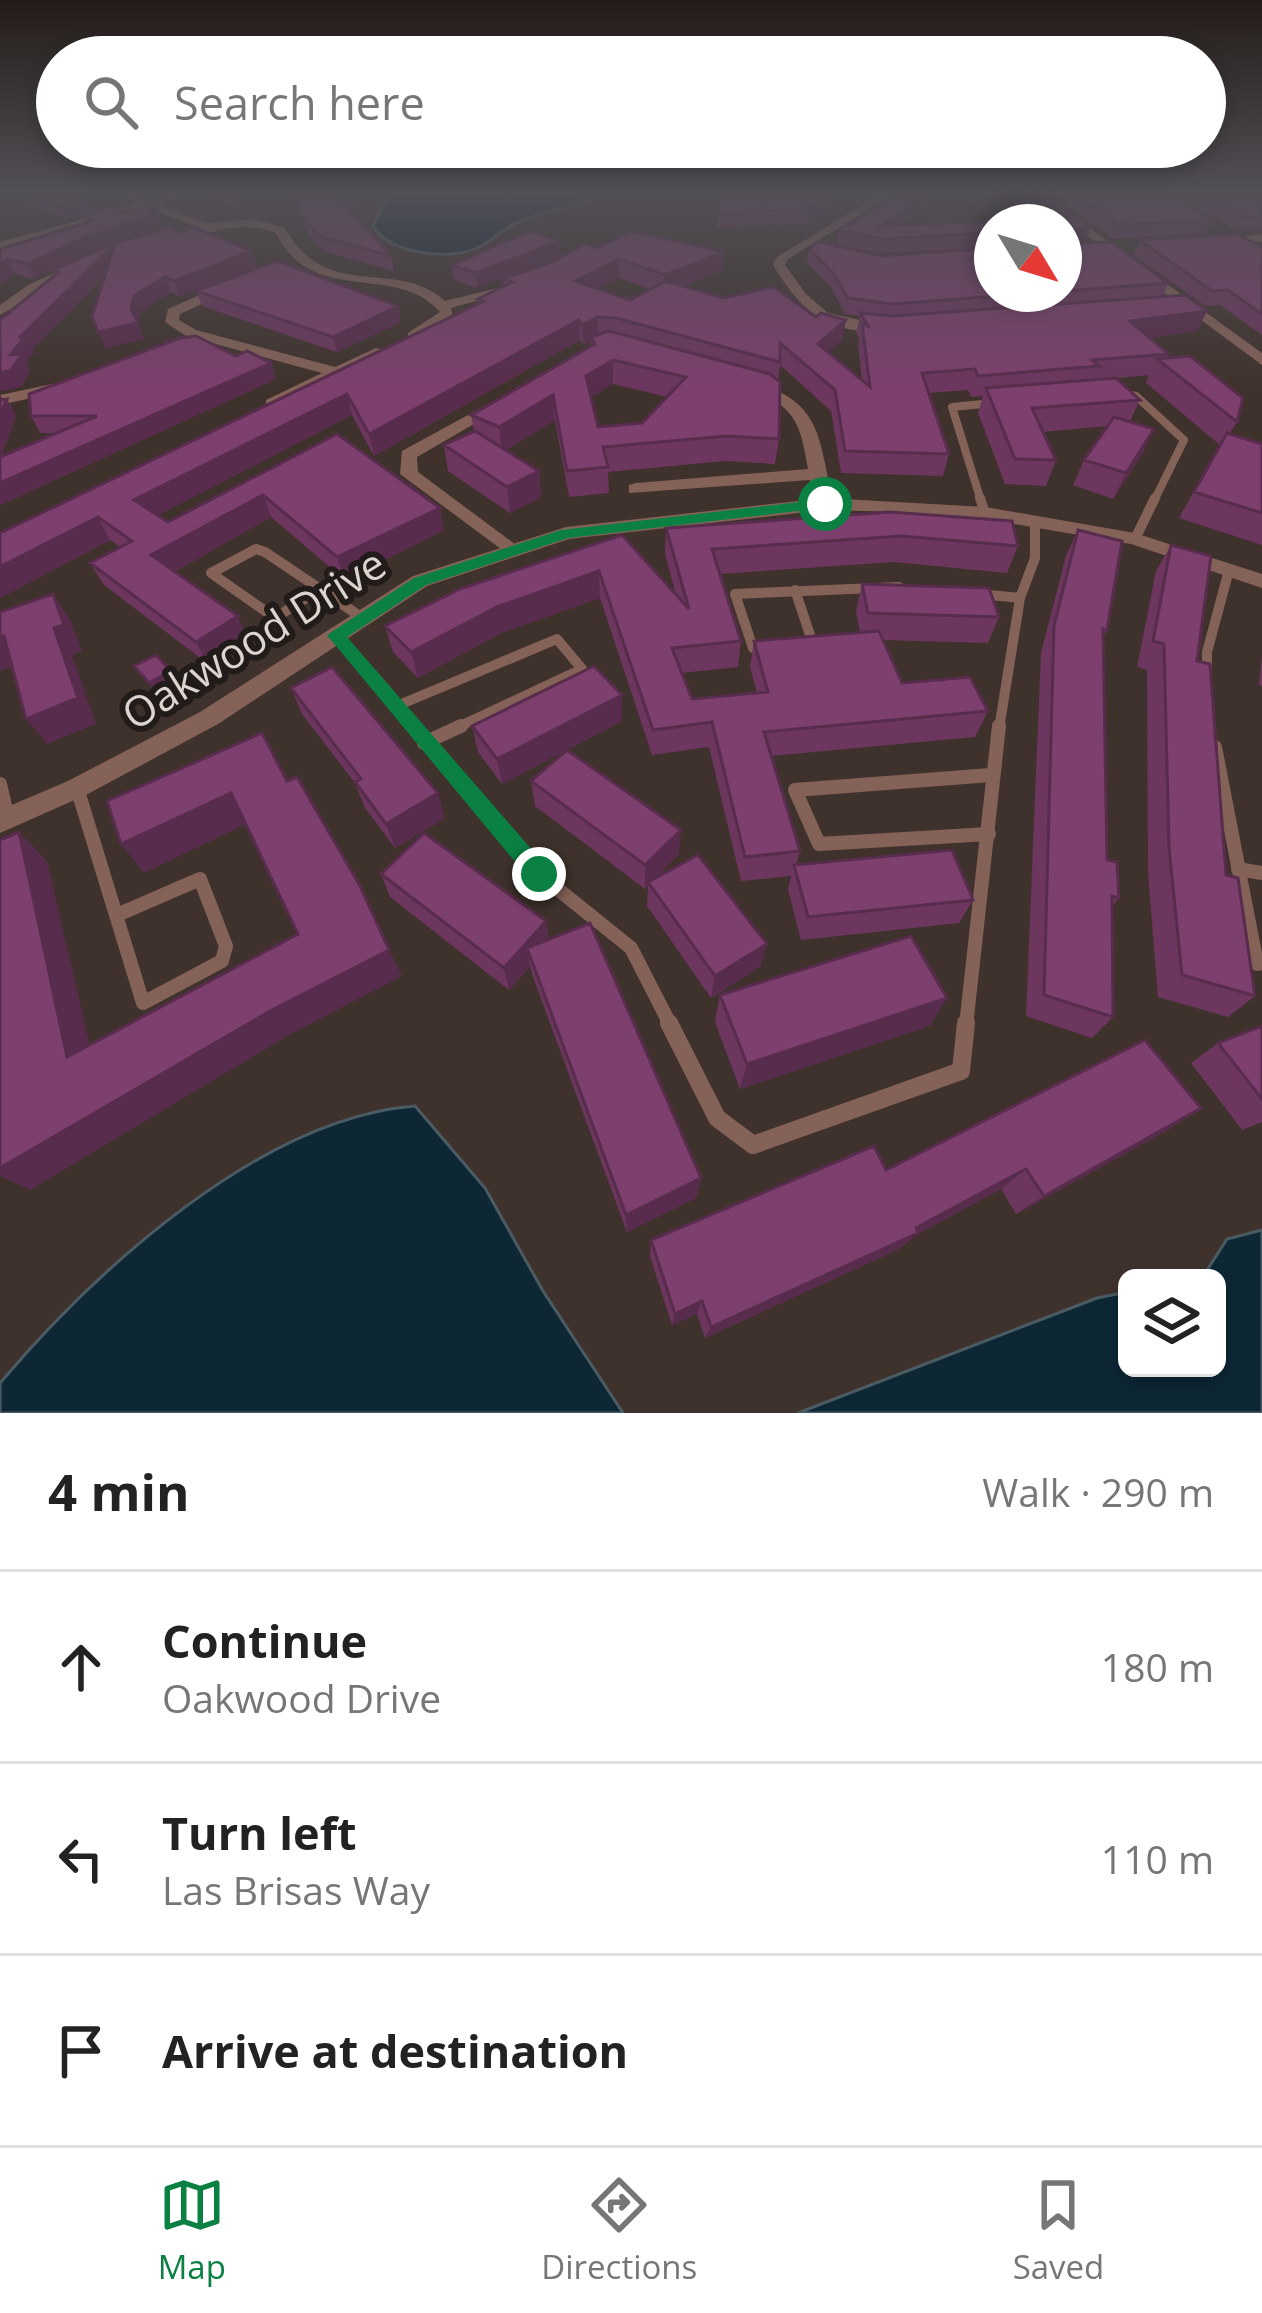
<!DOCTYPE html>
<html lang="en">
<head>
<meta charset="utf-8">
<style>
  body { margin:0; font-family:"Open Sans",sans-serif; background:#f2f2f2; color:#222 }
  .controls { position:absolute; right:36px; bottom:36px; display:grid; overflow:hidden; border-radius:18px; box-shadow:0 6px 18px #0003 }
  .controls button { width:108px; height:108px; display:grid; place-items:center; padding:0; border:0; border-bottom:3px solid #e0e0e0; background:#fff; color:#222; font:60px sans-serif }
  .compass { position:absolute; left:974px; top:204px; width:108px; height:108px; border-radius:50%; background:#fff; box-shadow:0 6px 18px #0003; rotate:128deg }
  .stop { position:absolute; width:36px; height:36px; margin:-27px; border:9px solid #0b8043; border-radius:50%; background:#fff }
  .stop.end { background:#0b8043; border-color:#fff; box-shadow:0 3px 12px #0008 }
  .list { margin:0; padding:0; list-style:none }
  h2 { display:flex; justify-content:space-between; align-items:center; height:156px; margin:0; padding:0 48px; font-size:51px }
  h2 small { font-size:39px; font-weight:400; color:#767676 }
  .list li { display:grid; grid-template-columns:78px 1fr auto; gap:36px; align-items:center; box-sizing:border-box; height:192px; padding:0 48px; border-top:3px solid #e0e0e0 }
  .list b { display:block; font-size:45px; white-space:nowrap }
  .list p { margin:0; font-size:39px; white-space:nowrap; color:#767676 }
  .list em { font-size:39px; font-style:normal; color:#767676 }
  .icon { flex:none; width:66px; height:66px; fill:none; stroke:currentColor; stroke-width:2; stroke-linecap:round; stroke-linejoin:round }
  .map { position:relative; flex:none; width:1262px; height:1413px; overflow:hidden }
  .search { position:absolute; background:#fff; box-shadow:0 6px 18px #0003; left:36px; right:36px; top:36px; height:132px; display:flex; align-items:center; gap:30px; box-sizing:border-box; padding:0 42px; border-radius:66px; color:#767676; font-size:45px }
  .sheet { height:732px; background:#fff }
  nav { display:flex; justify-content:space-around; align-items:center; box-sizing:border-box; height:168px; border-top:3px solid #e0e0e0; background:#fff; font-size:33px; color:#767676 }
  nav a { display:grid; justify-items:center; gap:6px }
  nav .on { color:#0b8043 }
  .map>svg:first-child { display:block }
  .water { fill:#0d2735; stroke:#4b5b63; stroke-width:3 }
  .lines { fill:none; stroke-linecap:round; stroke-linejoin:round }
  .service-far3 { stroke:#846258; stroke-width:8 }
  .service-far2 { stroke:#846258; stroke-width:10 }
  .service-far1 { stroke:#846258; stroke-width:14 }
  .service { stroke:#846258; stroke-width:18 }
  .minor { fill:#846258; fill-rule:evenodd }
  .tertiary { fill:#846258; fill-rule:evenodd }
  .wall { fill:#6c365e; fill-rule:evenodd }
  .shaded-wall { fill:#582c4c }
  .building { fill:#7d3f6d; stroke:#582c4c; stroke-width:3; fill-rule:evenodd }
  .route { fill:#0b8043 }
  .labels { text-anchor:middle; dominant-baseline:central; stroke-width:12; stroke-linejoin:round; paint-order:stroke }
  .street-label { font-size:42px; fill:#dcd4cf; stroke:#211c19 }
</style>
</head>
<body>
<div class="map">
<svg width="1262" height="1413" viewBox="0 0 1262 1413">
  <rect width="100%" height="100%" fill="#3f322c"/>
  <path class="water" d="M385,192H589L590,193L588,200C565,210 539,212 516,223C502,229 492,242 477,248C449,261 389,254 373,226L387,199Z
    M415,1106L485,1188L543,1291L623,1413H0V1383C96,1270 261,1118 415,1106Z
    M1262,1230V1413H798L1097,1298L1127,1292V1368H1217V1278H1191L1204,1275L1227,1239Z"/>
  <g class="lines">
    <path class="service-far3" d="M1121,393L1136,396L1184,440L1154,501
      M981,501L952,407L993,403"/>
    <path class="service-far2" d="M980,498L985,513
      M1135,539L1155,498
      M256,549L265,552L320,589L275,618L211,573Z
      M320,589L361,617
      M795,590L813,644H808
      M979,594L1020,598
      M336,636L415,729
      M763,647L753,648L735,594L899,587
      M1207,680V652L1229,570
      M399,705L557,639L582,669L454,729
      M999,729L1020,598L1035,558V521"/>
    <path class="service-far1" d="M413,726L539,874L631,948L671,1026
      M424,743L461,726
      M1215,747L1257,964L1262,963
      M0,784L8,818
      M77,788L143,1003L222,961L226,946L200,879L117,915
      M989,834L819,844L795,790L991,775
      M1238,869L1262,873
      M966,1026L999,726"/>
    <path class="service" d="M669,1023L717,1118L753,1145L961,1071L966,1023"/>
    <path class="minor" d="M110,192H125L206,223L254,219L285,228C327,304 395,256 445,301L518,283L525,287L451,308L453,316L413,340L408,339V333L440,312C396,261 312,308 276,233C236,217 206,238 167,240V234L193,226Z
      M689,192H700L692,200L686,197Z
      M884,192H897L788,259L785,265L806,294L828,313L896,328C885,334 873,332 860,331C816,326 795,301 773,265L777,257Z
      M1028,192H1040L1262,353V365Z
      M1262,234V242L1216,245L1210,241Z
      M76,263L87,266L0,315V305L28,285Z
      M227,283L234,287L232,290L180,314L179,320L196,330L335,367L376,348L389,351L278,406H266V400L322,373L186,336L165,322L168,309Z
      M752,381C825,402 818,441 834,504L832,508H818L810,480L629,493V485L636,483L808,469C800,421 795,405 746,389V383Z
      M61,382L67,384V390L0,405V395Z
      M499,398L507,403L505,406L417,457L418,472L516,545V553L509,555L400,474L402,451Z"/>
    <path class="tertiary" d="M180,192H198L0,250V242Z
      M825,498L985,507L1135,533L1262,574V588L1131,544L985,519L902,512L825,510L569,539L427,586L218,724L86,795L0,833V810L68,781L200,712L413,576L566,527Z"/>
  </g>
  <path class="wall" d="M15,192H82L66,219L24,200Z
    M200,192H275L276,196L239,208L202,195Z
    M289,192H374L377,205L347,208L391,256L394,271L325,252L310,237Z
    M721,192H860L806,223L717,228Z
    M915,192H951L925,209Z
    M984,192H1044L1085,241L1066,243L1168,283L1163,296L1207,311L1197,331L1150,338L1169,354L1167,358L1237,422L1229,434L1262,444V545L1179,518L1220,445L1146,383L1149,375L1117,378L1140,400L1130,421L1154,429L1142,454L1113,499L1073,485L1084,460L1108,426L1043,432L1056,460L1046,486L1005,484L978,413L983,396L971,397L968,390L929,393L949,454L943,476L841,473L831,411L780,365L778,380L779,439L775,464L725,461L608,472L609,493L569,497L555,420L506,450L539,471L541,497L510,513L448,471L444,445L474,431L471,415L591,346V341L583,345L580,340L374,456L352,415L158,515L168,522L337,434L440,508L444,530L345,580L271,517L174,572L248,639L208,664L104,585L90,563L120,547L110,540L0,598V533L478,304V299L504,287L503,279L596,248L722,270L684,286L724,298L816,317L846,320L842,340L828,352L862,380L858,344L859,338L856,333L860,316L845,314L831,287L807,262L809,248L992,294H1064V222H992V247L879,253L837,244L839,230L914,204L911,218L900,225L1022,220ZM619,278L650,289L630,300L598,289ZM613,384L667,397L642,423L598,427L591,397Z
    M1048,192H1170L1212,220L1206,233L1113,239Z
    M1170,192H1262V231H1237Z
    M124,213L162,218L152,232L257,266L180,296L171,292L141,311L138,324L144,339L105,348V275L32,349L34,352L26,362L30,370L21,387L0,391L55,275L53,270L116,244L92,251L34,279L15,274L0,285V249L84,224L81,215Z
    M1140,240L1262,247V335L1220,305L1205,306L1134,255Z
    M561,255L477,288L454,280L452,265Z
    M196,291L398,306L401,322L337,352L202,306Z
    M236,356L271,363L276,379L0,505V395L3,400L7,399L16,416L1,457L58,433H40L31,416Z
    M890,512L1018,546L1007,573L894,562L720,574L741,641L738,667L682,673L692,699L757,693L750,667L754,641L860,633L856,611L862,584L999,617L988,643L883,640L902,683L988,711L975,737L771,756L800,851L796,865L973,900L959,923L801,940L788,889L791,876L741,881L709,747L652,755L600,598L501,633L418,678L393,652L385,626L622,535L676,595L665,554L666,528Z
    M1078,530L1107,630L1103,637L1107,860L1119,898L1112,906L1113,1017L1092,1038L1026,1016L1041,653L1066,556Z
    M1171,545L1197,661L1226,875L1255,996L1228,1017L1158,997L1148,873L1147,670L1137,667L1156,571Z
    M1262,655V686L1259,685Z
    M291,688L445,818L395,848L365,808L355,783L302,714Z
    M622,721L502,784L478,752L472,726Z
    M531,781L679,854L655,879L761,966L711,998L647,906L648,886L645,889L535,806Z
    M381,874L546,921L549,939L701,1178L696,1198L627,1232L533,977L530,966L509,990L390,897Z
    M720,995L947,998L929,1026L740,1089L715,1022Z
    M1262,1026V1122L1242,1130L1191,1063L1218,1043Z
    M1201,1108L1166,1131L1016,1214L1001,1189L916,1235L899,1249L705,1338L697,1314L672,1325L650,1256L651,1240L886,1170Z"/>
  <path class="shaded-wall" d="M243,192H275L276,196L239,208L235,195Z
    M365,192H374L377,205L339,209L336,195Z
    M839,192H860L806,223L808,209Z
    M934,192H951L925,209L928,196Z
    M89,197L95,211L66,219L59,205Z
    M156,204L162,218L152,232L92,251L34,279L27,264Z
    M914,204L911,218L877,240L880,226Z
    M1090,227L1085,241L1064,244L1066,230Z
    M560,241L561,255L477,288L475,273Z
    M115,244L122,259L32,349L34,352L26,362L30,370L21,387L0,391V373L19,338Z
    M252,251L257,266L180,296L174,281Z
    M724,252L722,270L664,294L665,275Z
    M7,259L15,274L0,285V264Z
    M619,259V278L576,300L575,281Z
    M165,277L171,292L141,311L138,324L144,339L105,348L98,332L131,309L134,296Z
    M398,306L401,322L337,352L333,337Z
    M1207,311L1197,331L1121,342L1130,321Z
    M598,317V338L591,337V341L583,345L582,325Z
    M579,320L580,340L374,456L369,434Z
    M846,320L842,340L814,364L818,344Z
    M613,360V384L587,400L586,376Z
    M271,363L276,379L0,505V483Z
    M347,394L352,415L145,522L134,500Z
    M0,395L5,403L7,399L16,416L0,459Z
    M553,395L555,420L502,452L499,427Z
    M1154,429L1142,454L1113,499L1126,473Z
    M539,471L541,497L510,513L507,487Z
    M263,495L271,517L163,578L151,555Z
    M440,508L444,530L345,580L337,557Z
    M98,517L110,540L0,598V567Z
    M599,571L600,598L501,633L418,678L411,652L497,607Z
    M53,594L71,621L82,651L72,655L96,724L47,744L26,719L54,628Z
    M238,616L248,639L208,664L196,642Z
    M4,636L23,663L0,671V637Z
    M171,671L176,680L154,692L149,683Z
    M622,695V721L502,784L497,759Z
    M231,793L248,823L144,873L121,844Z
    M438,793L445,818L395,848L386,824Z
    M681,830L679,854L645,889V865Z
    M19,832L47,861L98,1080L67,1057Z
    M546,921L549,944L527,948L530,966L509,990L504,968Z
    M767,944L761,966L711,998L715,976Z
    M389,950L402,976L289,1035L30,1190L0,1176V1168L270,1011Z
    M947,998L929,1026L740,1089L747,1064Z
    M1201,1108L1166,1131L1016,1214L1044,1196Z
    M1026,1169L1001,1189L916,1235L899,1249L705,1338L711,1327L916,1228Z
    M701,1178L696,1198L627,1232L626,1215Z
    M702,1301L697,1314L672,1325L675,1314Z"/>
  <path class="building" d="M30,192H82L89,197L59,205Z
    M291,192H365L336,195L391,256L322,237L306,223Z
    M721,192H839L808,209L718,214Z
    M903,192H906L914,204L880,226L1044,219L1006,192H1044L1090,227L1066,230V244L1111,242L1168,283L1064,291V222H992V233L882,239L839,230Z
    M1071,192H1170L1212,220L1119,225Z
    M1199,192H1262V217L1244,218Z
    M156,204L146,218L86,237L27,264L7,259L0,264V249L93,221L81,215L111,207L124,213Z
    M169,227L180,232L194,227L252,251L174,281L165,277L134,296L131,309L138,323L98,332L92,316L115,244L19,338L26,336L10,355L22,354L11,370L0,373V320L59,272L53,270L103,248L131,238Z
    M530,231L560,241L475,273L452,265Z
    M632,231L724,252L665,275L619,259L575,281L630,300L666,281L724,298L774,287L816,317L821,313L846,320L818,344L870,387L862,324L868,326L860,313L893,316L1185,295L1207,311L1130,321L1169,354L1092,360L1099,366L978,376L975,369L922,373L949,454L845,451L835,390L780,343V362L616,318L598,317L582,325L579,320L369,434L347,394L134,500L168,522L337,434L440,508L337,557L263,495L151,555L238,616L196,642L90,563L132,541L98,517L0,567V533L484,301L478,299L513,282L503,279L552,262L585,244L596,248Z
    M1237,234L1262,247V314L1228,290L1212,291L1140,240Z
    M819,242L882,256L992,248V294H1028L891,304L848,298L833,273L809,248Z
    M277,261L398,306L333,337L196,291Z
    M609,331L770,374L780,382L779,439L727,436L603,447L608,467L567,471L553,395L499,427L471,415L595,344L591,337ZM613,360L686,377L642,423L598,427L586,376Z
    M196,336L236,356L247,351L271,363L0,483V457L97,416H31L29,394L180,338Z
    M1190,356L1243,398L1237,422L1157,359Z
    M1116,378L1140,400L1032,408L1056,460L1015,459L986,388Z
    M7,399L0,415V400Z
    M1114,417L1154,429L1126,473L1084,460Z
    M475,431L539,471L507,487L444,445Z
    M1227,433L1262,444V513L1194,492Z
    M890,512L1012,521L1018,546L901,536L712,549L741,641L672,648L692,699L768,692L754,641L879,631L902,683L970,677L988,711L764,732L800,851L745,857L712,722L653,730L599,571L497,607L411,652L385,626L460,589L622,535L689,609L666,528Z
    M1078,530L1122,541L1107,630L1103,629L1107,860L1117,862L1119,898L1112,896L1113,1017L1044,995L1054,626Z
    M1171,545L1211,556L1197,661L1210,664L1226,875L1238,878L1255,996L1182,975L1169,848L1164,644L1153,641Z
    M862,584L989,588L999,617L868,613Z
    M53,594L64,625L54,628L78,698L26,719L4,636L0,637V612Z
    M156,655L171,671L149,683L134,666Z
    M594,666L622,695L497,759L472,726Z
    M332,667L438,793L386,824L355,782L361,779L291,688Z
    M262,733L287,781L297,777L360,886L389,950L270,1011L0,1168V840L19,832L67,1057L298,934L231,793L121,844L107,801Z
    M567,750L681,830L645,865L531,781Z
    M424,833L546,921L504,968L381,874Z
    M952,850L973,900L808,917L794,865Z
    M698,855L767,944L715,976L648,882Z
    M590,923L701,1178L626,1215L527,948Z
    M911,936L947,998L747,1064L720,995Z
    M1262,1026V1099L1218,1043Z
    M1145,1040L1201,1108L1044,1196L1026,1169L916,1228L918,1233L711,1327L702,1301L675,1314L651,1240L874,1146L886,1170Z"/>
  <linearGradient id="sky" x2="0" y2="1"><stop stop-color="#231c18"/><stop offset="0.49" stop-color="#524f56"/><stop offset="1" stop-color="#524f56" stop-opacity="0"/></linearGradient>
  <rect width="1262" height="390" fill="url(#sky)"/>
  <path class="route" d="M825,499L831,501V507L568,538L426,585L347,637L547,867V881H531L327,635L414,578L561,530Z"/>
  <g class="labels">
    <g class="street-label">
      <text transform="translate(253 638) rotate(-32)">Oakwood Drive</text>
    </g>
  </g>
</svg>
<div class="controls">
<button><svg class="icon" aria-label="layers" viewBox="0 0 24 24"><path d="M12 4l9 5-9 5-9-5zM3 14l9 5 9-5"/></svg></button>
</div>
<svg class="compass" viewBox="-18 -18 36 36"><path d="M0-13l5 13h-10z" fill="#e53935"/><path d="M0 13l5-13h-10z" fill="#767676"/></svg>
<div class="stop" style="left:825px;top:504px"></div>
<div class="stop end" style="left:539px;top:874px"></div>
<div class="search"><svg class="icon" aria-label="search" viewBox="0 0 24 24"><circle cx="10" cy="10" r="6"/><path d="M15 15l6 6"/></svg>Search here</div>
</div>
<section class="sheet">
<h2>4 min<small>Walk · 290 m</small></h2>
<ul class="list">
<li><svg class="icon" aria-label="ahead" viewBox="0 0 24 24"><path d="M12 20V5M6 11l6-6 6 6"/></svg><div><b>Continue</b><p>Oakwood Drive</p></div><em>180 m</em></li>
<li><svg class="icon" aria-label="left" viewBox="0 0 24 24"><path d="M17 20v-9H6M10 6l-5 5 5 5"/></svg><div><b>Turn left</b><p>Las Brisas Way</p></div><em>110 m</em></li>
<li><svg class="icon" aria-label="arrive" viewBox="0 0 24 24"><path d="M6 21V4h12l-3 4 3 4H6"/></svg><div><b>Arrive at destination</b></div></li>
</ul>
</section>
<nav>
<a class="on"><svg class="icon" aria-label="map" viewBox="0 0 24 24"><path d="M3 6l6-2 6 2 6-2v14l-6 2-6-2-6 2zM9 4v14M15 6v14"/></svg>Map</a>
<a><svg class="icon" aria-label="directions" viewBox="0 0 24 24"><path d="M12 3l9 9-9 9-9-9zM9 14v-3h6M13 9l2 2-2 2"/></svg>Directions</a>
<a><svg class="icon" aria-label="saved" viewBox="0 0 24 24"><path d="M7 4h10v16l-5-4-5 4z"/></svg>Saved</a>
</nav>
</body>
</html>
